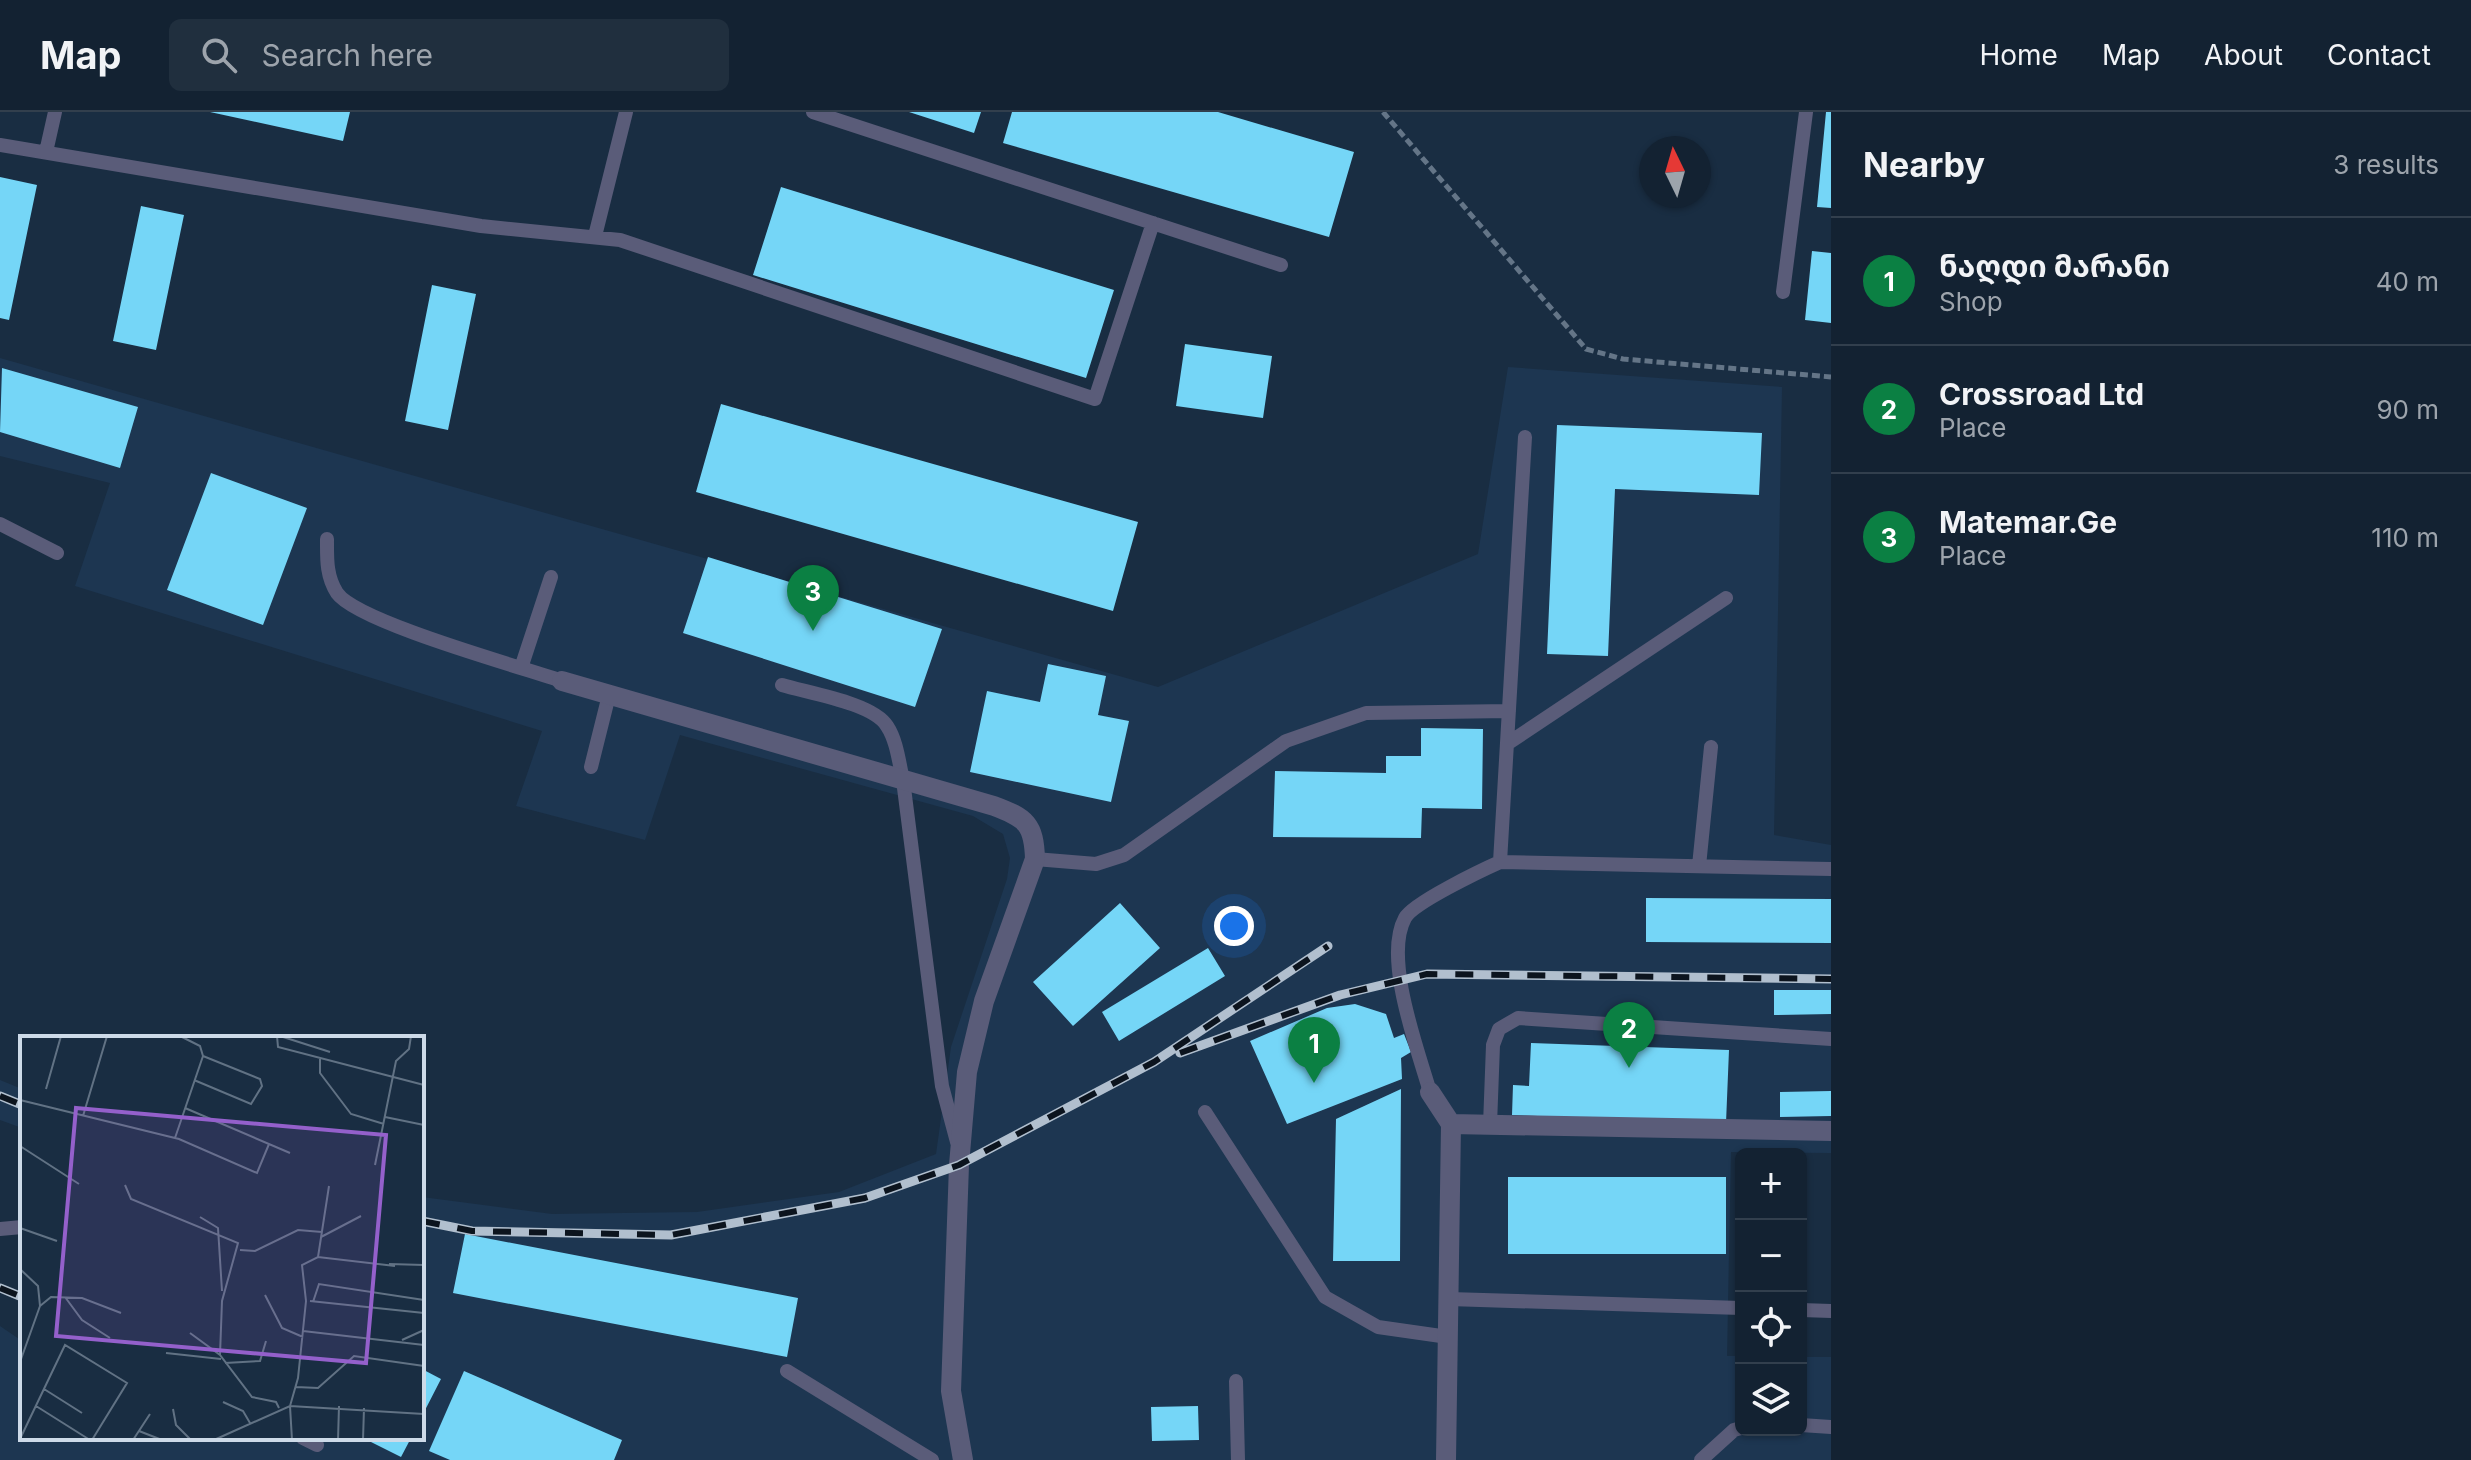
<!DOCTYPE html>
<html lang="en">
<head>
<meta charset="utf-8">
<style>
  body { margin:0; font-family:Inter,"Noto Sans Georgian",sans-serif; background:#202f3e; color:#f1f3f6 }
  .controls { position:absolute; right:24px; bottom:24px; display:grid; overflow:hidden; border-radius:12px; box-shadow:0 2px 6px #0004 }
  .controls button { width:72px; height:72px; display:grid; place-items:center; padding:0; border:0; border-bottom:2px solid #323f4d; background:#132232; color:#f1f3f6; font:40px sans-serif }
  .compass { position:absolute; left:1639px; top:24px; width:72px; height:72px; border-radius:50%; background:#132232; box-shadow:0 2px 6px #0004; rotate:355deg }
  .you { position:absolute; left:1234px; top:814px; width:28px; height:28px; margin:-20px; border:6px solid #fff; border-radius:50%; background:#1a73e8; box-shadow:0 0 0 12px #1a73e833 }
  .badge { display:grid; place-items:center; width:52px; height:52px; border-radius:50%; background:#0b8043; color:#fff; font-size:26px; font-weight:700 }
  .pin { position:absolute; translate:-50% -66px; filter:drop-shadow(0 2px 4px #0008) }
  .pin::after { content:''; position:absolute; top:42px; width:28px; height:24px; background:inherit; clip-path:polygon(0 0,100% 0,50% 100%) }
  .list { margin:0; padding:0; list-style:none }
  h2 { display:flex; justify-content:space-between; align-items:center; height:104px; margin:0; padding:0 32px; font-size:34px }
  h2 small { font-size:26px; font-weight:400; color:#9da4ac }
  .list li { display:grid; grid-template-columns:52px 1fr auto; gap:24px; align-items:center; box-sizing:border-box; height:128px; padding:0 32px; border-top:2px solid #323f4d }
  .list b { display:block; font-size:30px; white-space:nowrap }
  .list p { margin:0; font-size:26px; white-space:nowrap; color:#9da4ac }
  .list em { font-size:26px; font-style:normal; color:#9da4ac }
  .icon { flex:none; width:44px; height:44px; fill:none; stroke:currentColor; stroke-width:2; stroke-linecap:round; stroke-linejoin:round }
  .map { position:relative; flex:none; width:1831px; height:1348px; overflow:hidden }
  header { display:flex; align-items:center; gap:48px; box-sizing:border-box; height:112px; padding:0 40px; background:#132232; border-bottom:2px solid #323f4d }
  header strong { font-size:38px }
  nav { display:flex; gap:44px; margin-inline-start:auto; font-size:28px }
  .search { width:560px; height:72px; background:#202f3e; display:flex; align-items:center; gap:20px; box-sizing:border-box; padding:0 28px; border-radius:12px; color:#9da4ac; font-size:30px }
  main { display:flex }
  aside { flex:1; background:#132232 }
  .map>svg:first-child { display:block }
  .built { fill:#1d3651 }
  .building { fill:#75d6f7 }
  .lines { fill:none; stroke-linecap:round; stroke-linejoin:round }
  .path { stroke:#647587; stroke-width:5; stroke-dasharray:8 4; stroke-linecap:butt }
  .lane { stroke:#5a5c79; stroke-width:14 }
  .street { stroke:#5a5c79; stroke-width:20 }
  .rail-casing { stroke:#b1bfce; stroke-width:9 }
  .rail { stroke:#0c141e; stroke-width:6; stroke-dasharray:18; stroke-linecap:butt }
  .inset-road { fill:none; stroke:#617284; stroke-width:2 }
  .view { fill:#9460cb; fill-opacity:0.15; stroke:#9460cb; stroke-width:4 }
  .inset-edge { fill:none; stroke:#cddae8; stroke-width:4 }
</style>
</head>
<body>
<header>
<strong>Map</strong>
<div class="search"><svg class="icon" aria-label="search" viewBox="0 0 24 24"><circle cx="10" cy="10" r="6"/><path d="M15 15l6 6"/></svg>Search here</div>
<nav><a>Home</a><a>Map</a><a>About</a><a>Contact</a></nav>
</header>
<main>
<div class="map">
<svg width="1831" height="1348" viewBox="0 0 1831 1348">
  <rect width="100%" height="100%" fill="#192d42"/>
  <path class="built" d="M0,246L1158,575L1478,442L1508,255L1782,275L1774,723L1831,733V1041L1731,1040L1727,1244H1741V1318H1801V1245H1831V1348H0V1214L22,1229V1326H422V1085L552,1102L697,1100L839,1080L936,1042L951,935L1007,767L1010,746L1003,722L973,704L680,623L645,728L516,694L542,619L75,474L110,371L0,344Z
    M0,968L22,977V1016L0,1008Z"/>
  <path class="building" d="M210,0H350L343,29Z
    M909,0H981L974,21Z
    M1012,0H1218L1354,40L1329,125L1003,31Z
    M1826,0H1831V96L1817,95Z
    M0,65L37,73L9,208L0,206Z
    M781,75L1114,178L1086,266L753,163Z
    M141,94L184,103L156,238L113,229Z
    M1812,139L1831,141V211L1805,208Z
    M432,173L476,182L448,318L405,309Z
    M1185,232L1272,244L1263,306L1176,294Z
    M2,256L138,295L120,356L0,320Z
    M721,292L1138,410L1113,499L696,380Z
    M1557,313L1762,321L1759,383L1615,377L1608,544L1547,542Z
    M211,361L307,396L263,513L167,478Z
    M708,445L942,517L915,595L683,521Z
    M1048,552L1106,564L1098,603L1129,609L1111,690L970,660L987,579L1040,590Z
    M1421,616L1483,617L1482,697L1422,696L1421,726L1273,725L1275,659L1386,661V644H1421Z
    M1646,786L1831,787V831L1646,830Z
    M1120,791L1160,836L1073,914L1033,870Z
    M1208,836L1225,864L1119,929L1102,900Z
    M1774,878H1831V902L1774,903Z
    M1355,892L1386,902L1394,926L1404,922L1411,940L1401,946L1402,967L1287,1012L1250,929L1327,896Z
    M1531,931L1729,938L1726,1011L1512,1003L1513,973L1529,974Z
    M1401,977L1400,1149H1333L1336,1007Z
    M1831,979V1004L1780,1005V980Z
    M1508,1065H1726V1142H1508Z
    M465,1122L798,1186L787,1245L453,1181Z
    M422,1257L441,1267L422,1304Z
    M464,1259L622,1328L614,1348H450L429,1339Z
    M1198,1294L1199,1328L1152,1329L1151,1295Z
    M363,1326H411L401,1345Z"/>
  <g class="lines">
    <path class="path" d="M1383,0L1586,237L1623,247L1831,265"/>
    <path class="lane" d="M813,0L1281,153
      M0,33L481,114L620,128L1095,287L1153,111
      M46,40L55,0
      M595,124L626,0
      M1783,180L1806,0
      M0,412L57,441
      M327,427C327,446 326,464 337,481C357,510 521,555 562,569
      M521,556L551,465
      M782,573C808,581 873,591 887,614C897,629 899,651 903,668L942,974L957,1030
      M1507,632L1726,486
      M591,655L609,583
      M1035,747L1096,752L1124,743L1286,629L1366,601L1509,599
      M1500,750L1525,325
      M1699,754L1711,635
      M1430,980C1418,938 1383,846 1405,806C1413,791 1482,758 1500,750L1831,757
      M1205,1000L1325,1185L1378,1215L1448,1225
      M1490,1013L1493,933L1499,917L1518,906L1831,927
      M0,1117L22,1115
      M1449,1187L1741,1196
      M1801,1198L1831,1199
      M787,1259L932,1348
      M1236,1269L1238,1348
      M1801,1313L1831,1315
      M303,1326L317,1333
      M1701,1348L1734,1318L1741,1316"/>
    <path class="street" d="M562,569L994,694C1026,706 1034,712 1035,747L984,889L967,960L959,1053L951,1279L963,1348
      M1430,980L1451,1012L1446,1348
      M1451,1012L1831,1019"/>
    <defs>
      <path id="rail" d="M1180,941L1340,883L1427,862L1831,867
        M0,984L22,993
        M422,1109L472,1119L671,1123L865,1086L959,1053L1154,950L1328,834
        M0,1176L22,1185"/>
    </defs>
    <use href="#rail" class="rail-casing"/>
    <use href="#rail" class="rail"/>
  </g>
  <g transform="translate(20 924)">
    <rect width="404" height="404" fill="#192d42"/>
    <path class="inset-road" d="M257,0L258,11L404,49M260,0L310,16M300,23V37L331,78L364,88M174,44L231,68L242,50L240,43L183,20M26,53L41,0M0,64L159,103L237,137L249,108M165,72L270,117M63,80L87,0M365,81L404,89M155,102L183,20L180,10L160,0M0,110L59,148M355,129L376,25L389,13L391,0M105,149L111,163L218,207L202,265L200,319M180,181L198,192L202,255M0,192L37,205M301,201L341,180M220,214L235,215L278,194L302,196M298,221L309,150M369,228L404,229M0,233L18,250L20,270L0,326M245,259L262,292L283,301M45,261L62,284L90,302M290,265L404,277M293,266L299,248L404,264M20,270L31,261L62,262L101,277M283,295L404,309M170,297L200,319L232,361L256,366L259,372M382,304L404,294M146,317L201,323M205,327L240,325L246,305M276,351L298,352L334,320L404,330M24,353L62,377M203,366L223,375L230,387M16,370L70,404M153,373L156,389L171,404M119,395L142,404M0,403L45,309L107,347L72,404M113,404L130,378M194,404L270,370L404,378M272,404L270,370L278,342L286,265L282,229L298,221L375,230M318,404L319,370M343,404L344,372"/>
    <path class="view" d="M56,72L366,99L346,327L36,300Z"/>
    <rect width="404" height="404" class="inset-edge"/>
  </g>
</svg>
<div class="controls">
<button>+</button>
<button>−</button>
<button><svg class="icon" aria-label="locate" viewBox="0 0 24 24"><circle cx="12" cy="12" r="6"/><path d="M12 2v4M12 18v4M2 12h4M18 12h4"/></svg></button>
<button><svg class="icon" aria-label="layers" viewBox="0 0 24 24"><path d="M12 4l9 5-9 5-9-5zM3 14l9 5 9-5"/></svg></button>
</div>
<svg class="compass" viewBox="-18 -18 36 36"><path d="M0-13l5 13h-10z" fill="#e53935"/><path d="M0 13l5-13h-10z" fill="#9da4ac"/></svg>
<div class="you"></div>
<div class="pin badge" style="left:1314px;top:971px">1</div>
<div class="pin badge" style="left:1629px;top:956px">2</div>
<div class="pin badge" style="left:813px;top:519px">3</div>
</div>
<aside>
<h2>Nearby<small>3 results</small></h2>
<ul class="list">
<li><span class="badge">1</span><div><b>ნაღდი მარანი</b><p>Shop</p></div><em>40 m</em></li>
<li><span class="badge">2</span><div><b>Crossroad Ltd</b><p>Place</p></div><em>90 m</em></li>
<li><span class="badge">3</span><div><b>Matemar.Ge</b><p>Place</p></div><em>110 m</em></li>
</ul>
</aside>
</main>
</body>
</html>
